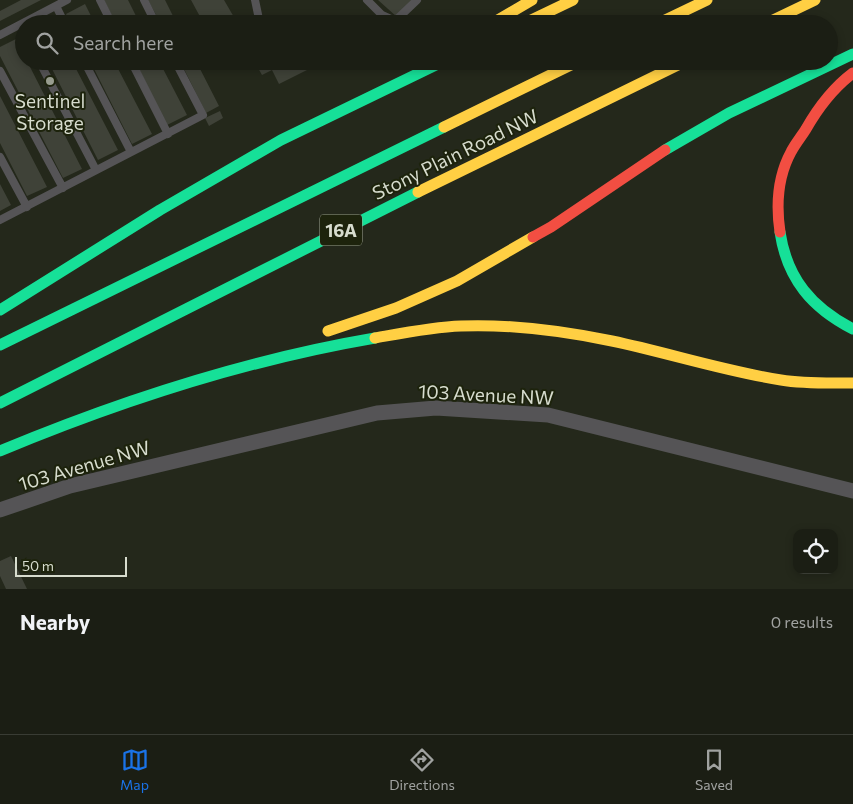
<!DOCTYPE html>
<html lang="en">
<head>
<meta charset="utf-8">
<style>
  body { margin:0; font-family:Commissioner,sans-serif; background:#24271d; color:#f1f3f6 }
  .controls { position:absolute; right:15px; bottom:15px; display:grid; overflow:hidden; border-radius:10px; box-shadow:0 2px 8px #0003 }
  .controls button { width:45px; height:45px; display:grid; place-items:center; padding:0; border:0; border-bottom:1px solid #393c34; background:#1b1e14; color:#f1f3f6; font:25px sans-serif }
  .scale { position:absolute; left:15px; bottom:12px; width:112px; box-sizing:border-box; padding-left:5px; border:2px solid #d7dcce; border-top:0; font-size:14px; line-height:18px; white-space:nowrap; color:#d7dcce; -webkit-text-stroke:4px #1d230c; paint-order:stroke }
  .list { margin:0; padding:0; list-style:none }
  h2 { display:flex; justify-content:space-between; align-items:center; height:65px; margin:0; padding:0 20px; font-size:21px }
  h2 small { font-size:16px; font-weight:400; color:#a0a2a0 }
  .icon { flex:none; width:28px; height:28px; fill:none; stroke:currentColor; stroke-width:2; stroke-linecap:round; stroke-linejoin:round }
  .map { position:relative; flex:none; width:853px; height:589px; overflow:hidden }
  .search { position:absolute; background:#1b1e14; box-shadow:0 2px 8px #0003; left:15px; right:15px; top:15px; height:55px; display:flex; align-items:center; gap:12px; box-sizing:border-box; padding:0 18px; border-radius:28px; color:#a0a2a0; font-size:19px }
  .sheet { height:145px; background:#1b1e14 }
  nav { display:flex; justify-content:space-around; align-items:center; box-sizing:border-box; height:70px; border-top:1px solid #393c34; background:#1b1e14; font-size:14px; color:#a0a2a0 }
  nav a { display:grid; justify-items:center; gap:2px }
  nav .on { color:#1a73e8 }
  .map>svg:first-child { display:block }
  .building { fill:#3f4238 }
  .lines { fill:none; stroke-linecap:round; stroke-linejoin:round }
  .lane { stroke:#555456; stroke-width:8 }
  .street { stroke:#555456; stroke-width:15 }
  .fast { stroke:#16e098; stroke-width:11 }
  .slow { stroke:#ffcf43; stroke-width:11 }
  .jam { stroke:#f24e42; stroke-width:11 }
  .poi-dot { fill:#989d8f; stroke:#1d230c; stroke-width:2 }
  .labels { text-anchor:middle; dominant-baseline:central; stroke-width:4; stroke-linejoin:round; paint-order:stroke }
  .shield { fill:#1d230c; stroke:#9fa494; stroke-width:1 }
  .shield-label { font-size:18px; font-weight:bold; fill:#d7dcce }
  .poi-label { font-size:19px; fill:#d7dcce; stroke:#1d230c }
  .street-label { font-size:19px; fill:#d7dcce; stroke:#1d230c }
</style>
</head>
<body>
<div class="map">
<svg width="853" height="589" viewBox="0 0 853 589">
  <rect width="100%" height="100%" fill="#24281b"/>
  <path class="building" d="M21,0H41L0,21V11Z
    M104,0H128L140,24H116Z
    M148,0H165L177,24H161Z
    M191,0H224L238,24H204Z
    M378,0H415L397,17Z
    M85,4L95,24H71L66,14Z
    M16,39L24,55V61H27L82,169L63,178L0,56V47Z
    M48,61H72L118,150L98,160Z
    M90,61H114L152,134L132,144Z
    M135,61H159L187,115L167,125Z
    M180,61H196L219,106L206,113Z
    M254,61H325L279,84L272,70L262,75Z
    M0,96L47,187L27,196L0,143Z
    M220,111L223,118L209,126L205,118Z
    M0,184L11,205L0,211Z
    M11,556L27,589H6L0,576V561Z"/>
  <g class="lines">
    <path class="lane" d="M100,0L112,24
      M144,0L156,24
      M255,0L260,24
      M367,0L382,15L395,21L417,0
      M56,6L65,24
      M0,35L67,0
      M39,61L96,170
      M84,61L131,152
      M131,61L168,134
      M0,71L63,188
      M0,157L27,207
      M0,220L203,115L175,61"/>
    <path class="street" d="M0,510L70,486L377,413L436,408L548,415L853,491"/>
    <path class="fast" d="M665,150L729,113L853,54
      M780,232C787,279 812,308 853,329
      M0,310L160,210L281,140L444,61
      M0,345L444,127
      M0,403L418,192
      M0,451C120,401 246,360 375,338"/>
    <path class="slow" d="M491,24L532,0
      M523,24L573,0
      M657,24L707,0
      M765,24L815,0
      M444,127L579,61
      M418,192L686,61
      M328,331L396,308L457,281L533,237
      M375,338C403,333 433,327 461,326C511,324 563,331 612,341C669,353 724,371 781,380C805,384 829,383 853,383"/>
    <path class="jam" d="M780,232C776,205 778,176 791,152C795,144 801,137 806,129C818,108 833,88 853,73
      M533,237L551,227L665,150"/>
  </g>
  <circle class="poi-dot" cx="50" cy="81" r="5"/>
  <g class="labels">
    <rect class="shield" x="320" y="214.5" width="42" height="31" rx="4"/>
    <g class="shield-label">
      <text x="341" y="230">16A</text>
    </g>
    <g class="poi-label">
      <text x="50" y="100">Sentinel<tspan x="50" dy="22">Storage</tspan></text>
    </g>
    <g class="street-label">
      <text transform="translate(455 154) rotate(-26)">Stony Plain Road NW</text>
      <text transform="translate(486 394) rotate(3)">103 Avenue NW</text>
      <text transform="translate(84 465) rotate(-16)">103 Avenue NW</text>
    </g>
  </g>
</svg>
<div class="controls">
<button><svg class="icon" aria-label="locate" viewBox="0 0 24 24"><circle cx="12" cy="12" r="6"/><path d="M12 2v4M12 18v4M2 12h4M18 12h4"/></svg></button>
</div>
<div class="scale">50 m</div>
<div class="search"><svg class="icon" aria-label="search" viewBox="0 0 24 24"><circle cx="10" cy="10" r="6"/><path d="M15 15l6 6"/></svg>Search here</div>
</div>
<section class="sheet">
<h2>Nearby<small>0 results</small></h2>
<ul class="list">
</ul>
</section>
<nav>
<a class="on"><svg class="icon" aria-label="map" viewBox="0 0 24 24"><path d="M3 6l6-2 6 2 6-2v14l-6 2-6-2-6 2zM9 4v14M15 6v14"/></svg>Map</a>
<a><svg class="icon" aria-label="directions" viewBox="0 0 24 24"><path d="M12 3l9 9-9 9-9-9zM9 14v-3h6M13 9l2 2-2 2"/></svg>Directions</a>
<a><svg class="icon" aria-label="saved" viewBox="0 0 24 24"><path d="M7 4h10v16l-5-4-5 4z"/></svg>Saved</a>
</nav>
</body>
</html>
